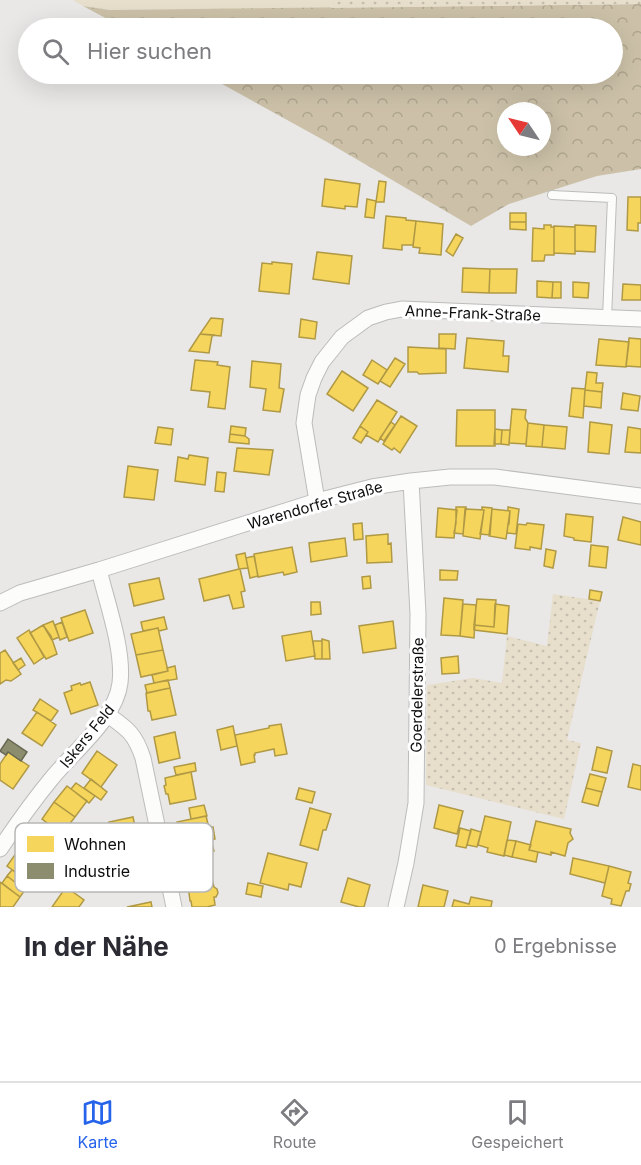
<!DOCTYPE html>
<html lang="de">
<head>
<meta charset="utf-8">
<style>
  body { margin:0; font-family:Inter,sans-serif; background:#f7f7f7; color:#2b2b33 }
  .compass { position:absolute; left:497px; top:102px; width:54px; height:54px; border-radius:50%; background:#fff; box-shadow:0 6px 24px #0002; rotate:305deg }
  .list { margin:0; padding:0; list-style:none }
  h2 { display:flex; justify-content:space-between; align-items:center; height:78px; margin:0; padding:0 24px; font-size:26px }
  h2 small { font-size:20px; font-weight:400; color:#7c7c81 }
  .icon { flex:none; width:33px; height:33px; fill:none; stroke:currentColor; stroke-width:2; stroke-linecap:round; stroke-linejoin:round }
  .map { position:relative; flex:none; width:641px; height:907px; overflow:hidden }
  .search { position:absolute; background:#fff; box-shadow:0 6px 24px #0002; left:18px; right:18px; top:18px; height:66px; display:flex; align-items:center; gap:15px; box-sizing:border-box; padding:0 21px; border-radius:33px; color:#7c7c81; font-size:22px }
  .sheet { height:174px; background:#fff }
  nav { display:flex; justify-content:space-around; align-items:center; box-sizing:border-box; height:84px; border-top:2px solid #e1e1e2; background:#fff; font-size:16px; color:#7c7c81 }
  nav a { display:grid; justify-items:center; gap:3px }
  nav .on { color:#2563eb }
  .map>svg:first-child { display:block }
  .grass { fill:#e7decb }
  .forest { fill:url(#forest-crowns); fill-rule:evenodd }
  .park { fill:url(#park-dots) }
  .homes { fill:#f6d55c; stroke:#b09944; stroke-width:1.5 }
  .industry { fill:#8c8c6e; stroke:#666651; stroke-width:1.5 }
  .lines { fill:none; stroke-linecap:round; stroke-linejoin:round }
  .service-casing { stroke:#bcbcbb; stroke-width:10 }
  .minor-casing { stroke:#bcbcbb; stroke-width:17 }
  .service { stroke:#fcfcfb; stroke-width:8 }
  .minor { stroke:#fcfcfb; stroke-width:15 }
  .labels { text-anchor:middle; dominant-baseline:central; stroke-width:6; stroke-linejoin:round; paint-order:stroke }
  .street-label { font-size:15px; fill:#0d0d0c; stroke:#fff }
  .key { fill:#fff; stroke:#b6b6b6; stroke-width:1.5 }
  .key-label { font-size:16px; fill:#0d0d0c }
</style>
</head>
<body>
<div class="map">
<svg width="641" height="907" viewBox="0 0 641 907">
  <defs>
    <pattern id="forest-crowns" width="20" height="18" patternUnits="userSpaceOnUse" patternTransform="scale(1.5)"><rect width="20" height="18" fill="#ccc1a8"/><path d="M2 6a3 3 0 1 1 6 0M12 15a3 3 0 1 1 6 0" fill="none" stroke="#aea58f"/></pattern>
    <pattern id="park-dots" width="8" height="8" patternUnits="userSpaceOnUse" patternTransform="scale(1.5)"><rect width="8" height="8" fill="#e7decb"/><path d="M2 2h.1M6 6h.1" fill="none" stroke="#c5bdad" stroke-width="1.8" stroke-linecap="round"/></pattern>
  </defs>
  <rect width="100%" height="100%" fill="#e9e8e7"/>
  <path class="grass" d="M73,0H330L331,8L110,10L83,6Z"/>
  <path class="forest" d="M641,4V169L597,176L509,204L471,226L327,142L204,74H612V28H124L83,6L110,10ZM506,111H542V147H506Z"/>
  <path class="park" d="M330,0H641V4L331,8Z
    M553,594L600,601L567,740L581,743L564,819L426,785L427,685L473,678L502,683L507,636L547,646Z"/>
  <path class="homes" d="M325,179L360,184L357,207L345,206V209L322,206Z
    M379,181L386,182L384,202H376Z
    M628,197H641V223H638V231L627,230Z
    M367,199L376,201L374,218L365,217Z
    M510,213H526V222H510Z
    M386,216L406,218V220L416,221L413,245H402V250L383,248Z
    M416,221L443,224L441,255L419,253L420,248L413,247Z
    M510,222H526V230L510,229Z
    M544,225H551V227H554V255H545L544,261H532L533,228L544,229Z
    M575,225L596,226L595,252L575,251Z
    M554,226L575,227V254L554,253Z
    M456,234L463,238L453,256L446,251Z
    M317,252L352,256L349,284L313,279Z
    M272,262L292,264L289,294L259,291L262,263L272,264Z
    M463,268L490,269L489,293L462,292Z
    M490,269H517L516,293H489Z
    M537,281L553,282L552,298L537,297Z
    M553,282H561V298H552Z
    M573,282L589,283L588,298L573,297Z
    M623,284L641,285V300H622Z
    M211,318L223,319L221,336L200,334Z
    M301,319L317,322L315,339L299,337Z
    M200,334L215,335L212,336L209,353L189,351Z
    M439,334H456L455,349L439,348Z
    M467,338L504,341L503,356H509L508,372L464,368Z
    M629,338L641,339V367L626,366Z
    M599,339L629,342L626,367L596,365Z
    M408,347L446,349V373L419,374L417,372H408Z
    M395,358L405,364L390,387L380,381Z
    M195,360L218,362L217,365L230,367L225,409L208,407L210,392L191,390Z
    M372,360L387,370L378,384L363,375Z
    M252,361L281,364L279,388L284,389L280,412L263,410L266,389L250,387Z
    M342,371L368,388L353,411L327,394Z
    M587,372L597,373L596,383H603L602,392L585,390Z
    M572,388L585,389L583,418L569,416Z
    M585,390L602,392L601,408L584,406Z
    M623,393L640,396L638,411L621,409Z
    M377,400L397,412L378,442L366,435L368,432L360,426Z
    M512,409L526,410L525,418L528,423L526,444L509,443Z
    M457,410H495V446H456Z
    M401,416L417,426L400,453L394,448L392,450L383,444Z
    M391,422L395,425L384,441L380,438Z
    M590,422L612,425L609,454L588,452Z
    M528,423L544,425L542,447L526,446Z
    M544,425L567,427L565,449L542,447Z
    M231,426L246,428L245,436L230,434Z
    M360,426L368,432L361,443L353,438Z
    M158,427L173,429L171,445L155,443Z
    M628,427L641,429V453L625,452Z
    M495,429L502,430L501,444H494Z
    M502,430H510L509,445L501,444Z
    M230,434L245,436L249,439V444L229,442Z
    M237,448L273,450L269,475L234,471Z
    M189,455L208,458L205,485L175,481L178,457L188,459Z
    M128,466L158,470L154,500L124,497Z
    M217,472L226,473L224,492L215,491Z
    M456,507H466L463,534L454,533L456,523Z
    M482,507L492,508L490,535L480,534L484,510H482Z
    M508,507L519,509L516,534L507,533L508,524H509L510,511H508Z
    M438,508L457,510L454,538L436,537Z
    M465,509L484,510L480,539L463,536Z
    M492,509L510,511L506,539L489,536Z
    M566,514L593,517L591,542L574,540V538L564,536Z
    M623,517L641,522V545L618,540Z
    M362,523L363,539L354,540L353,524Z
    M527,523L544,525L541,549L530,547V550L515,548L518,524L526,525Z
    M388,534V544L391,543L392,562L367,563L366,536Z
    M345,538L347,556L311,562L309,543Z
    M591,545L608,547L606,568L589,566Z
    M292,547L297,572L284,575L283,572L258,577L254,554Z
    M546,549L556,551L553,568L544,566Z
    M245,553L248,568L239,569L236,555Z
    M254,556L258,576L250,578L246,558Z
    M239,569H240L245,591L241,592L244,607L233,609L229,595L204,601L199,579Z
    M440,570L458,571L457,580H440Z
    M370,576L371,588L363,589L362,577Z
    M159,578L164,599L134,606L129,584Z
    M590,590L602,592L600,601L589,599Z
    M444,598L463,600L460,636L441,635Z
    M477,599L496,600L494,627L474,625Z
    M311,602H320L321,614L311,615Z
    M463,604L476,605L474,638L460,636Z
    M495,604L509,606L507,634L474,630V625L494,627Z
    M85,610L93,633L69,641L61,618Z
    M164,617L167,629L159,631L158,628L143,631L141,622Z
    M53,621L59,637L52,640L43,625Z
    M393,621L396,648L363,653L359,626Z
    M62,622L67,637L60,640L55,625Z
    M43,625L51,636L57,654L46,659L30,633Z
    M158,628L163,650L136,655L131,634Z
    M29,630L44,657L34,664L17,638Z
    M311,631L315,656L286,661L282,636Z
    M322,639L329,641L330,659H322Z
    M313,641H322V659H315Z
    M5,650L21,674L11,681L6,680L0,684V653Z
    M163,650L168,671L141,677L136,655Z
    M458,656L459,673L442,674L441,658Z
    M21,658L25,665L18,670L13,663Z
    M175,666L177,679L154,683L152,675L168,671L167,668Z
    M168,680L170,688L147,693L145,685Z
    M90,682L98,705L71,714L64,693L72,690L71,686L80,683L81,685Z
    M170,688L176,715L152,720L150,711H148L146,693Z
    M40,699L58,711L51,721L33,710Z
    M37,712L56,725L42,746L22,733Z
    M281,724L287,754L275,756L274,749L255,753V755H254L255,762L241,765L235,735L269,728V726Z
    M233,726L237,746L221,750L217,730Z
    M175,732L180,758L159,763L154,737Z
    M597,747L612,751L607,773L592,770Z
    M97,751L117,765L101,787L82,773Z
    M8,752L29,766L13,789L0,780V764Z
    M195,763L196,771L176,775L174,767Z
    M633,764L641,766V790L628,787Z
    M191,772L196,799L170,804L168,794H166L164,786L166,785L165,778Z
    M590,774L606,778L602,792L586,788Z
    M91,779L107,792L101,800L84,788Z
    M76,783L95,796L89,803L71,789Z
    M67,786L87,801L75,817L54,802Z
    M299,788L315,792L312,803L296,799Z
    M586,788L602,792L598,806L582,802Z
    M54,802L75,817L62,834L42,819Z
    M204,805L207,816L191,819L189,808Z
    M439,805L463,811L457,834L434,828Z
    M310,808L331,814L326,830H323L318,850L300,845Z
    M206,816L209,828L213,827L214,833L179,840L178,837L180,835L177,822Z
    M485,816L511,822L504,856L487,852L488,848L478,845Z
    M133,817L138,841L114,846L109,822Z
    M536,821L571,829L570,833L573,839L568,843L565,856L551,852V855L529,850Z
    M460,828L471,831L466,848L456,846Z
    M471,829L481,832L477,847L467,845Z
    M214,833L215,839L211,840L214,851L184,857L182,845L180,843L179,840Z
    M507,840L516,841L512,857L504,855Z
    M516,841L531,845L529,850L538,852L536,862L512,857Z
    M19,849L40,865L28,881L7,866Z
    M268,853L307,863L301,887L289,884L288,890L260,883Z
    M573,858L609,866L605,883L570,874Z
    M609,866L631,872L628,883L631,884L629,891H626L621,906L611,904L612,899L602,896Z
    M12,870L30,882L25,890L7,876Z
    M7,876L25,890L20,897L2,883Z
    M348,878L370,885L364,907H359L341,902Z
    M212,879L214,887L217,889L218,893L216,897H214L215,905L207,907H192L191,901H190L188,884Z
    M0,882L20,897L13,907H0Z
    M248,883L263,886L261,897L246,894Z
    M423,885L448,891L444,907H418Z
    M66,887L84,900L79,907H52Z
    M471,897L492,901L491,907H452L454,900L469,904Z
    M151,902L152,907H127Z"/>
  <path class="industry" d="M8,739L27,752L21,761L8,752L6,755L0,751Z"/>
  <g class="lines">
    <defs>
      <path id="service" d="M552,195L612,198L607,318"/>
      <path id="minor" d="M317,501L304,423L308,395L314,378L322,362L342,337L368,318L386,312L402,309L641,319
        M0,603L20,593L99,570L317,501L372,487L411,481L450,477H495L641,496
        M108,715C128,729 135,734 143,758L174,907
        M0,849C16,825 33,801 52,778C74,751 116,718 120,683C124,650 107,603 99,570
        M396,907L406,863L416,803L418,614L411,481"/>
    </defs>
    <use href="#service" class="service-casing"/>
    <use href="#minor" class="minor-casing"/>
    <use href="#service" class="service"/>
    <use href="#minor" class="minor"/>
  </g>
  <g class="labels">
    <g class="street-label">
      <text transform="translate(473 313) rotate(2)">Anne-Frank-Straße</text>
      <text transform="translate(315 505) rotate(-16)">Warendorfer Straße</text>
      <text transform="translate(417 695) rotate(-89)">Goerdelerstraße</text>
      <text transform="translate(87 736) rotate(-51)">Iskers Feld</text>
    </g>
  </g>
  <rect x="15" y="823" width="198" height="69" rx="9" class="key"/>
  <rect x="27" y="836" width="27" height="16" fill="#f6d55c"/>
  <rect x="27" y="863" width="27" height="16" fill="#8c8c6e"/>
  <g class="key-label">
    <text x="64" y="850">Wohnen</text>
    <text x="64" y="877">Industrie</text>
  </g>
</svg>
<svg class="compass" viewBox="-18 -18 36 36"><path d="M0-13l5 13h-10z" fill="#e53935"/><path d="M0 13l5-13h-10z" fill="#7c7c81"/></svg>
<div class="search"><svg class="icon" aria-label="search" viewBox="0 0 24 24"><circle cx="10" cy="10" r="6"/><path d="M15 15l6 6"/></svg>Hier suchen</div>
</div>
<section class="sheet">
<h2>In der Nähe<small>0 Ergebnisse</small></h2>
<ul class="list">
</ul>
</section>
<nav>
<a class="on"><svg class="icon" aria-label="map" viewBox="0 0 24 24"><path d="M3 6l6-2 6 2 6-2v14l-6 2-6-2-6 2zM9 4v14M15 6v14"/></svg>Karte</a>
<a><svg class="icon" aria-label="directions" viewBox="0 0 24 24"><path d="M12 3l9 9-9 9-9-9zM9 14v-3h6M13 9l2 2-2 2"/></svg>Route</a>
<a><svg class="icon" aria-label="saved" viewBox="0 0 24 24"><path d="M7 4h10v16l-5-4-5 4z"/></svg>Gespeichert</a>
</nav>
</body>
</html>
